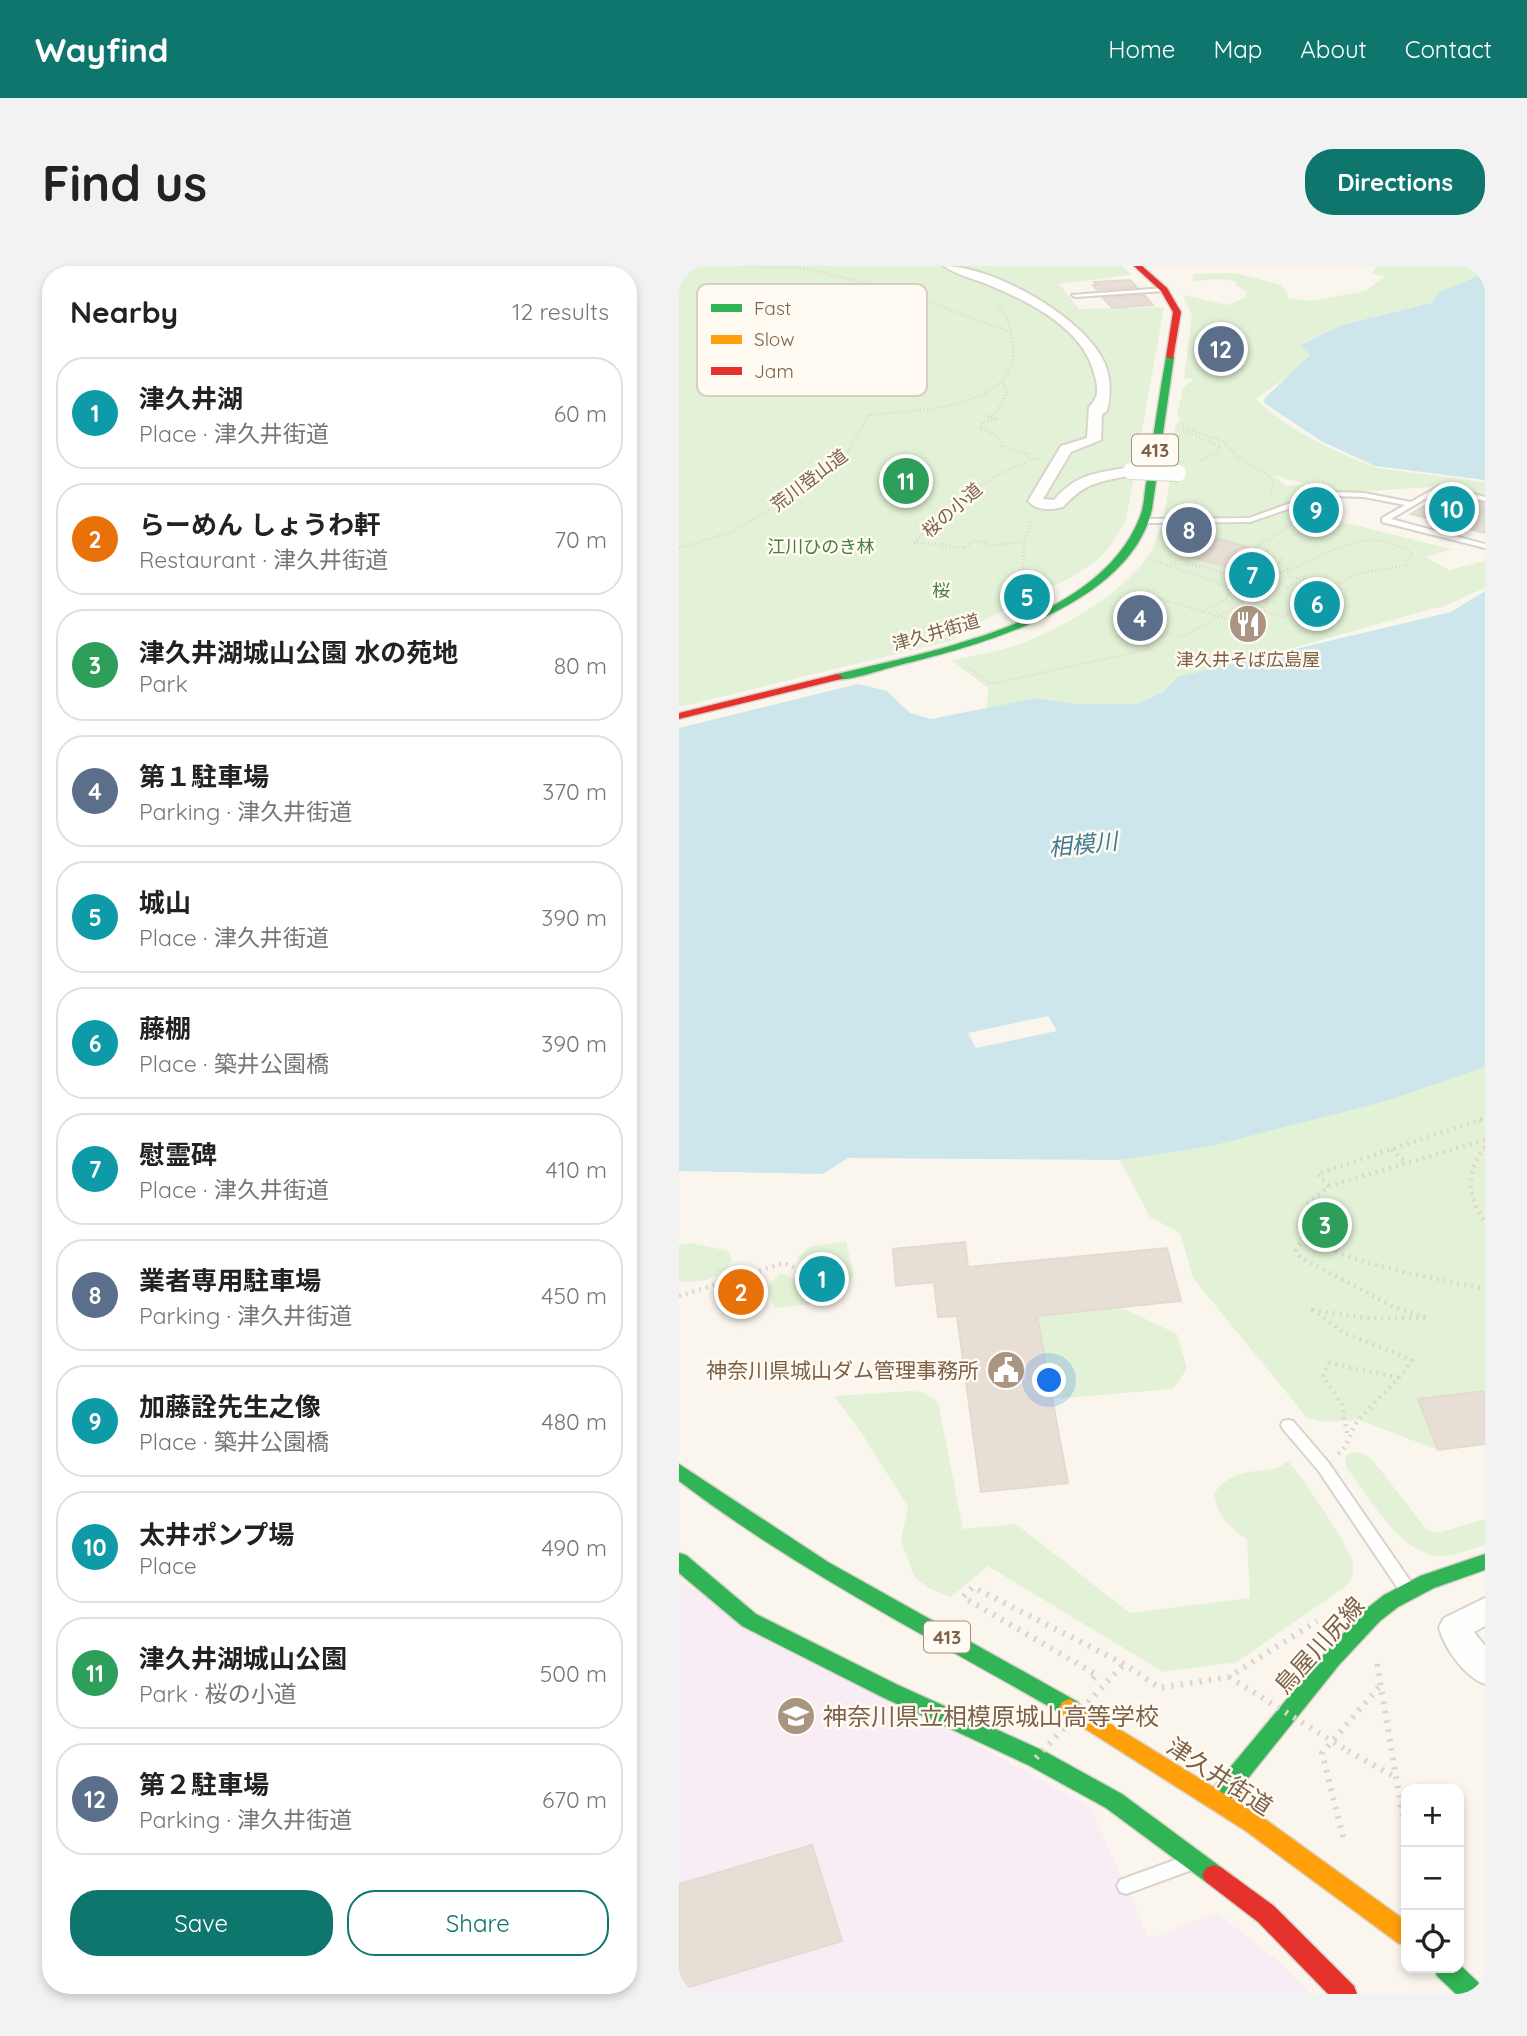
<!DOCTYPE html>
<html lang="en">
<head>
<meta charset="utf-8">
<style>
  body { margin:0; font-family:Quicksand,"Noto Sans JP",sans-serif; background:#f2f2f2; color:#222 }
  .controls { position:absolute; right:21px; bottom:21px; display:grid; overflow:hidden; border-radius:14px; box-shadow:0 4px 10px #0003 }
  .controls button { width:63px; height:63px; display:grid; place-items:center; padding:0; border:0; border-bottom:2px solid #e0e0e0; background:#fff; color:#222; font:35px sans-serif }
  .you { position:absolute; left:371px; top:1115px; width:24px; height:24px; margin:-18px; border:5px solid #fff; border-radius:50%; background:#1a73e8; box-shadow:0 0 0 10px #1a73e833 }
  .badge { display:grid; place-items:center; width:46px; height:46px; border-radius:50%; background:#0f766e; color:#fff; font-size:23px; font-weight:700 }
  .pin { position:absolute; translate:-50% -50%; border:4px solid #fff; box-shadow:0 2px 7px #0006 }
  .list { margin:0; padding:0; list-style:none }
  h2 { display:flex; justify-content:space-between; align-items:center; height:91px; margin:0; padding:0 28px; font-size:30px }
  h2 small { font-size:23px; font-weight:400; color:#767676 }
  .list li { display:grid; grid-template-columns:46px 1fr auto; gap:21px; align-items:center; box-sizing:border-box; height:112px; margin:0 14px 14px; padding:0 14px; border:2px solid #e0e0e0; border-radius:28px }
  .list b { display:block; font-size:26px; white-space:nowrap }
  .list p { margin:0; font-size:23px; white-space:nowrap; color:#767676 }
  .list em { font-size:23px; font-style:normal; color:#767676 }
  .actions { display:flex; gap:14px; padding:21px 28px }
  .actions a { flex:1; padding:16px 0; border:2px solid #0f766e; border-radius:28px; text-align:center; font-size:24px; color:#0f766e }
  .actions .main { background:#0f766e; color:#fff }
  .icon { flex:none; width:38px; height:38px; fill:none; stroke:currentColor; stroke-width:2; stroke-linecap:round; stroke-linejoin:round }
  .map { position:relative; flex:none; width:806px; height:1728px; overflow:hidden; border-radius:28px }
  header { display:flex; align-items:center; gap:42px; box-sizing:border-box; height:98px; padding:0 35px; background:#0f766e; color:#fff }
  header strong { font-size:33px }
  nav { display:flex; gap:38px; margin-inline-start:auto; font-size:24px }
  .intro { display:flex; align-items:center; justify-content:space-between; box-sizing:border-box; height:168px; padding:0 42px }
  h1 { margin:0; font-size:49px }
  .button { padding:18px 32px; border-radius:28px; background:#0f766e; color:#fff; font-size:24px; font-weight:700 }
  main { display:flex; gap:42px; padding:0 42px }
  aside { flex:1; background:#fff; border-radius:28px; box-shadow:0 4px 10px #0003 }
  .map>svg:first-child { display:block }
  .education { fill:#f8edf5 }
  .green { fill:#e3f2d7 }
  .water { fill:#cde6ec }
  .pier { fill:#faf6ee }
  .building { fill:#e7dfd5; stroke:#e4dacf; stroke-width:2 }
  .lines { fill:none; stroke-linecap:round; stroke-linejoin:round }
  .lane-casing { stroke:#d9d3cc; stroke-width:4 }
  .street-casing { stroke:#d9d3cc; stroke-width:4 }
  .fast-casing { stroke:#dad3ca; stroke-width:3 }
  .slow-casing { stroke:#dad3ca; stroke-width:3 }
  .jam-casing { stroke:#dad3ca; stroke-width:3 }
  .path-far2 { stroke:#ddd6ce; stroke-width:2.5; stroke-dasharray:1 2.5; stroke-linecap:butt }
  .path-far1 { stroke:#ddd6ce; stroke-width:4.5; stroke-dasharray:2 5; stroke-linecap:butt }
  .path { stroke:#ddd6ce; stroke-width:6; stroke-dasharray:2.5 7; stroke-linecap:butt }
  .lane { fill:#fefefc; fill-rule:evenodd }
  .street { fill:#fefefc; fill-rule:evenodd }
  .fast { fill:#30b455; fill-rule:evenodd }
  .slow { fill:#ff9f0a; fill-rule:evenodd }
  .jam { fill:#e5322d; fill-rule:evenodd }
  .street-bridge-casing { stroke:#d9d3cc; stroke-width:18; stroke-linecap:butt }
  .path-bridge { stroke:#ddd6ce; stroke-width:6; stroke-dasharray:2.5 7; stroke-linecap:butt }
  .street-bridge { stroke:#fefefc; stroke-width:16 }
  .labels { text-anchor:middle; dominant-baseline:central; stroke-width:5; stroke-linejoin:round; paint-order:stroke }
  .far-street-label { font-size:18px; fill:#7d6148; stroke:#fffbf2 }
  .far-park-label { font-size:18px; fill:#487e3c; stroke:#fffbf2 }
  .far-poi-label { font-size:18px; fill:#7d6148; stroke:#fffbf2 }
  .shield { fill:#fffbf2; stroke:#a48f7b; stroke-width:2 }
  .shield-label { font-size:19px; font-weight:bold; fill:#7d6148 }
  .poi-label { font-size:21px; fill:#7d6148; stroke:#fffbf2; text-anchor:end }
  .water-label { font-size:23px; font-style:italic; fill:#3f7c93; stroke:#fffbf2 }
  .near-street-label { font-size:24px; fill:#7d6148; stroke:#fffbf2 }
  .near-poi-label { font-size:24px; fill:#7d6148; stroke:#fffbf2; text-anchor:start }
  .key { fill:#fffbf2; stroke:#d8cdbf; stroke-width:2 }
  .key-label { font-size:19px; fill:#7d6148 }
</style>
</head>
<body>
<header>
<strong>Wayfind</strong>
<nav><a>Home</a><a>Map</a><a>About</a><a>Contact</a></nav>
</header>
<div class="intro"><h1>Find us</h1><a class="button">Directions</a></div>
<main>
<aside>
<h2>Nearby<small>12 results</small></h2>
<ul class="list">
<li><span class="badge" style="background:#0f9aa8">1</span><div><b>津久井湖</b><p>Place · 津久井街道</p></div><em>60 m</em></li>
<li><span class="badge" style="background:#e8710a">2</span><div><b>らーめん しょうわ軒</b><p>Restaurant · 津久井街道</p></div><em>70 m</em></li>
<li><span class="badge" style="background:#2e9e5b">3</span><div><b>津久井湖城山公園 水の苑地</b><p>Park</p></div><em>80 m</em></li>
<li><span class="badge" style="background:#5c6f8a">4</span><div><b>第１駐車場</b><p>Parking · 津久井街道</p></div><em>370 m</em></li>
<li><span class="badge" style="background:#0f9aa8">5</span><div><b>城山</b><p>Place · 津久井街道</p></div><em>390 m</em></li>
<li><span class="badge" style="background:#0f9aa8">6</span><div><b>藤棚</b><p>Place · 築井公園橋</p></div><em>390 m</em></li>
<li><span class="badge" style="background:#0f9aa8">7</span><div><b>慰霊碑</b><p>Place · 津久井街道</p></div><em>410 m</em></li>
<li><span class="badge" style="background:#5c6f8a">8</span><div><b>業者専用駐車場</b><p>Parking · 津久井街道</p></div><em>450 m</em></li>
<li><span class="badge" style="background:#0f9aa8">9</span><div><b>加藤詮先生之像</b><p>Place · 築井公園橋</p></div><em>480 m</em></li>
<li><span class="badge" style="background:#0f9aa8">10</span><div><b>太井ポンプ場</b><p>Place</p></div><em>490 m</em></li>
<li><span class="badge" style="background:#2e9e5b">11</span><div><b>津久井湖城山公園</b><p>Park · 桜の小道</p></div><em>500 m</em></li>
<li><span class="badge" style="background:#5c6f8a">12</span><div><b>第２駐車場</b><p>Parking · 津久井街道</p></div><em>670 m</em></li>
</ul>
<div class="actions"><a class="main">Save</a><a>Share</a></div>
</aside>
<div class="map">
<svg width="806" height="1728" viewBox="0 0 806 1728">
  <rect width="100%" height="100%" fill="#faf6ee"/>
  <path class="education" d="M0,1315L411,1541L470,1672L538,1647L602,1697L631,1728H0Z"/>
  <path class="green" d="M0,0H443L452,9L380,18L400,43L485,41L447,255L430,282L416,296L393,311L305,354L272,375L0,441Z
    M698,0H806V7L760,26L752,37L662,59L621,78L631,89L618,104L577,133C611,165 654,185 698,202L806,216V230L767,220L659,227L595,209L607,220L625,218L640,234L662,244L651,253L773,283L747,291L770,304L806,295V322L768,339L606,384L607,388L498,411L484,426L458,438H396L358,432L333,440L308,442L309,422L272,394C295,389 319,386 341,378C384,362 457,321 476,277C491,242 491,198 496,161L502,152L498,150L504,122L515,113L505,112L513,49L504,29L548,39L565,32L568,26L557,20V16L543,13L513,15L514,8L556,7L603,19L610,32L630,35L687,25L706,10L692,8Z
    M806,801V1125L739,1133L759,1184L680,1154L644,1156L628,1152L514,1012L501,967L471,951L441,894C566,874 686,842 806,801Z
    M167,976L175,1010L151,1036L95,1042L89,1019L102,1007L114,1012L130,997L118,992L131,980Z
    M13,977L49,985L53,993C42,1014 22,1017 0,1016V979Z
    M441,1041L498,1068L508,1103L494,1123L373,1133L358,1050Z
    M231,1125L244,1126L259,1137L284,1263L337,1258L451,1347L571,1332L568,1273C548,1260 539,1251 535,1227C563,1193 587,1214 609,1195C627,1217 663,1269 673,1294C676,1304 673,1312 667,1320L558,1396L484,1406L309,1300L272,1331L249,1322L235,1310L222,1274L229,1241L182,1166L155,1130Z
    M680,1186L692,1192L748,1264L759,1267L806,1253V1279C791,1283 774,1292 759,1290C720,1287 690,1231 668,1202L666,1197L668,1188Z"/>
  <path class="water" d="M806,7V214L696,200L642,175L585,137L586,132L631,89L621,79L662,59L752,37L760,26Z
    M806,325V801L707,835L532,880L441,894L169,892L144,908L0,905V462L179,418L208,425L231,447L252,453L358,432L396,438H458L484,426L498,411L772,346Z"/>
  <path class="pier" d="M369,750L378,765L297,782L289,767Z"/>
  <path class="building" d="M451,14L458,21L418,24L414,19H418L415,16Z
    M465,29L474,39L433,42L424,32Z
    M765,228L806,237V267L732,248Z
    M538,273L550,276L579,285L550,301L506,290Z
    M286,976L289,1001L488,982L502,1035L358,1050L389,1217L302,1226L278,1050L259,1051L255,1016L217,1020L214,983Z
    M806,1125V1178L759,1184L739,1133Z
    M133,1579L163,1675L0,1724V1618Z"/>
  <g class="lines">
    <defs>
      <path id="lane" d="M485,22L487,25L396,31L393,29Z
        M760,220L806,231V235L761,224L712,253L806,278V282L703,256V252L726,239L685,231L657,230L638,233L571,256L465,257L461,255L465,253L570,252L634,229L657,226L685,227L732,236Z
        M609,1154L614,1155L649,1196L734,1319L736,1323L734,1327L728,1329L722,1327L639,1204L604,1163L602,1159L604,1155Z
        M504,1591L510,1593L513,1599L510,1605L447,1628L441,1626L438,1620L441,1614Z"/>
      <path id="street" d="M265,0C314,0 406,51 426,98C432,114 432,128 428,145L423,148L422,174L392,186L364,233L375,234C398,207 418,207 452,201L457,202V208C424,216 408,214 384,241C372,244 358,245 349,235L382,180L408,172L410,141C421,130 419,121 415,107C404,62 349,35 310,19C296,13 277,9 265,0Z
        M806,1332V1360L795,1366L806,1380V1418C786,1411 765,1382 760,1361L765,1352Z"/>
      <path id="fast" d="M491,89L495,91L473,243C452,338 303,379 221,399C203,403 171,416 154,413V409C251,385 418,357 460,253C466,240 465,225 468,212C474,171 480,131 487,91Z
        M0,1198L149,1296L399,1436L402,1442L399,1448L391,1451L383,1448C254,1373 120,1306 0,1215Z
        M0,1287L7,1289L77,1348L219,1419L365,1485L443,1528L543,1602L547,1609L543,1616L535,1619L527,1616L427,1542L349,1499L203,1431L63,1360L0,1307Z
        M806,1288V1304L755,1322L719,1341L701,1355L660,1399L546,1541L538,1544L530,1541L527,1534L530,1527L646,1387L687,1343L705,1329L741,1310Z
        M780,1698L803,1720L806,1728H777L758,1710L755,1702H780Z"/>
      <path id="slow" d="M391,1433L583,1551L727,1655V1680L719,1677L567,1565L383,1448L380,1442L383,1436Z"/>
      <path id="jam" d="M455,0H463L488,22L502,46L494,93L487,91L494,46L482,25Z
        M158,408L164,411L162,413L0,453V447Z
        M535,1599L543,1602L595,1640L675,1720L678,1728H649L579,1656L527,1616L523,1609L527,1602Z"/>
    </defs>
    <use href="#lane" class="lane-casing"/>
    <use href="#street" class="street-casing"/>
    <use href="#fast" class="fast-casing"/>
    <use href="#slow" class="slow-casing"/>
    <use href="#jam" class="jam-casing"/>
    <path class="path-far2" d="M318,39L326,48L332,65
      M324,116L328,126L316,149L308,150L316,153L304,156L301,162L317,169L323,180L349,188L350,193
      M504,161L545,176L561,193L590,209L595,218L591,230
      M504,164L542,181L537,188L517,196
      M543,273L587,286L546,308
      M235,277L268,278
      M307,280L346,276
      M230,281C271,245 306,207 360,192
      M263,281H286
      M0,282L55,265L120,225L166,190L190,149C230,144 324,145 334,93C336,85 333,74 332,66L220,25L125,2L63,0
      M575,282L614,258
      M512,285L538,272
      M281,286L295,275L310,277
      M468,292L547,320L550,325L547,333L525,345
      M574,293L596,300
      M492,297L527,302
      M605,305L615,295
      M551,306L569,314
      M578,306L597,300L604,292
      M609,307L611,311L623,313
      M625,307V314L607,321L615,325L618,336L625,338
      M455,325L558,356L588,338L590,329L584,321L594,314L596,308C648,295 682,253 734,288L727,299C698,306 668,303 649,330
      M644,329L654,332L653,337L639,345L618,343Z
      M343,332L335,326L343,319L345,279L352,253
      M582,344L604,351L618,343
      M287,400L312,418L471,383L465,378L489,366L503,371L566,335L569,324L554,311L500,292"/>
    <path class="path-far1" d="M801,854L806,859
      M806,874L650,920L628,938C626,949 627,959 633,969C651,996 772,1015 806,1023
      M806,881C786,906 788,930 806,956
      M713,883L727,897
      M650,920L638,908L806,852
      M634,971L620,979L617,985L621,991L717,1042L749,1052H686L634,1044L665,1067L733,1094C718,1118 696,1134 678,1156C671,1166 669,1181 659,1188
      M0,1030L105,997L136,1010
      M668,1167L663,1138L644,1110L650,1097L721,1112"/>
    <path class="path" d="M698,1398L727,1569
      M414,1413L418,1409L284,1331L294,1321L445,1398L481,1422L550,1411L638,1355
      M669,1485L716,1511
      M664,1571L643,1487L700,1421"/>
    <use href="#lane" class="lane"/>
    <use href="#street" class="street"/>
    <use href="#fast" class="fast"/>
    <use href="#slow" class="slow"/>
    <use href="#jam" class="jam"/>
    <defs>
      <path id="street-bridge" d="M452,205L499,207"/>
    </defs>
    <use href="#street-bridge" class="street-bridge-casing"/>
    <path class="path-bridge" d="M550,1411L669,1485
      M357,1492L445,1398"/>
    <use href="#street-bridge" class="street-bridge"/>
  </g>
  <defs>
    <symbol id="restaurant-disc" viewBox="-11 -11 22 22"><circle r="9.5" fill="#a99582" stroke="#fffbf2"/><path d="M-5-6h1v4h1v-4h1v4h1v-4h1v5L-1.5 .5V6h-2V.5L-5-1ZM5-6V6H3V1.5H1.5Q1.5-4 5-6Z" fill="#fff"/></symbol>
    <symbol id="civic-disc" viewBox="-11 -11 22 22"><circle r="9.5" fill="#a99582" stroke="#fffbf2"/><path d="M-.6-6.5H3V-4.5H.6V-3L4-1V1h2V6H-6V1h2V-1L-.6-3ZM-1.2 2.5V6h2.4V2.5Z" fill="#fff"/></symbol>
    <symbol id="school-disc" viewBox="-11 -11 22 22"><circle r="9.5" fill="#a99582" stroke="#fffbf2"/><path d="M0-5L7-2L0 1L-7-2ZM-4 1L0 2.5L4 1V4Q0 6-4 4Z" fill="#fff"/></symbol>
  </defs>
  <g fill-rule="evenodd">
    <use href="#restaurant-disc" x="547" y="336" width="44" height="44"/>
    <use href="#civic-disc" x="305" y="1082" width="44" height="44"/>
    <use href="#school-disc" x="95" y="1428" width="44" height="44"/>
  </g>
  <g class="labels">
    <g class="far-street-label">
      <text transform="translate(130 214) rotate(-37)">荒川登山道</text>
      <text transform="translate(273 244) rotate(-41)">桜の小道</text>
      <text transform="translate(257 366) rotate(-16)">津久井街道</text>
    </g>
    <g class="far-park-label">
      <text x="142" y="280">江川ひのき林</text>
      <text x="262" y="324">桜</text>
    </g>
    <g class="far-poi-label">
      <text x="569" y="393">津久井そば広島屋</text>
    </g>
    <g class="shield">
      <rect x="453" y="168.5" width="46" height="31" rx="5"/>
      <rect x="245" y="1355.5" width="46" height="31" rx="5"/>
    </g>
    <g class="shield-label">
      <text x="476" y="184">413</text>
      <text x="268" y="1371">413</text>
    </g>
    <g class="poi-label">
      <text x="300" y="1104">神奈川県城山ダム管理事務所</text>
    </g>
    <g class="water-label">
      <text transform="translate(404 578) rotate(-6)">相模川</text>
    </g>
    <g class="near-street-label">
      <text transform="translate(640 1379) rotate(-48)">鳥屋川尻線</text>
      <text transform="translate(541 1510) rotate(33)">津久井街道</text>
    </g>
    <g class="near-poi-label">
      <text x="144" y="1450">神奈川県立相模原城山高等学校</text>
    </g>
  </g>
  <rect x="18" y="18" width="230" height="112" rx="10" class="key"/>
  <rect x="32" y="38" width="31" height="8" fill="#30b455"/>
  <rect x="32" y="69" width="31" height="9" fill="#ff9f0a"/>
  <rect x="32" y="101" width="31" height="8" fill="#e5322d"/>
  <g class="key-label">
    <text x="75" y="49">Fast</text>
    <text x="75" y="80">Slow</text>
    <text x="75" y="112">Jam</text>
  </g>
</svg>
<div class="controls">
<button>+</button>
<button>−</button>
<button><svg class="icon" aria-label="locate" viewBox="0 0 24 24"><circle cx="12" cy="12" r="6"/><path d="M12 2v4M12 18v4M2 12h4M18 12h4"/></svg></button>
</div>
<div class="you"></div>
<div class="pin badge" style="left:143px;top:1013px;background:#0f9aa8">1</div>
<div class="pin badge" style="left:62px;top:1026px;background:#e8710a">2</div>
<div class="pin badge" style="left:646px;top:959px;background:#2e9e5b">3</div>
<div class="pin badge" style="left:461px;top:352px;background:#5c6f8a">4</div>
<div class="pin badge" style="left:348px;top:331px;background:#0f9aa8">5</div>
<div class="pin badge" style="left:638px;top:338px;background:#0f9aa8">6</div>
<div class="pin badge" style="left:573px;top:309px;background:#0f9aa8">7</div>
<div class="pin badge" style="left:510px;top:264px;background:#5c6f8a">8</div>
<div class="pin badge" style="left:637px;top:244px;background:#0f9aa8">9</div>
<div class="pin badge" style="left:773px;top:243px;background:#0f9aa8">10</div>
<div class="pin badge" style="left:227px;top:215px;background:#2e9e5b">11</div>
<div class="pin badge" style="left:542px;top:83px;background:#5c6f8a">12</div>
</div>
</main>
</body>
</html>
